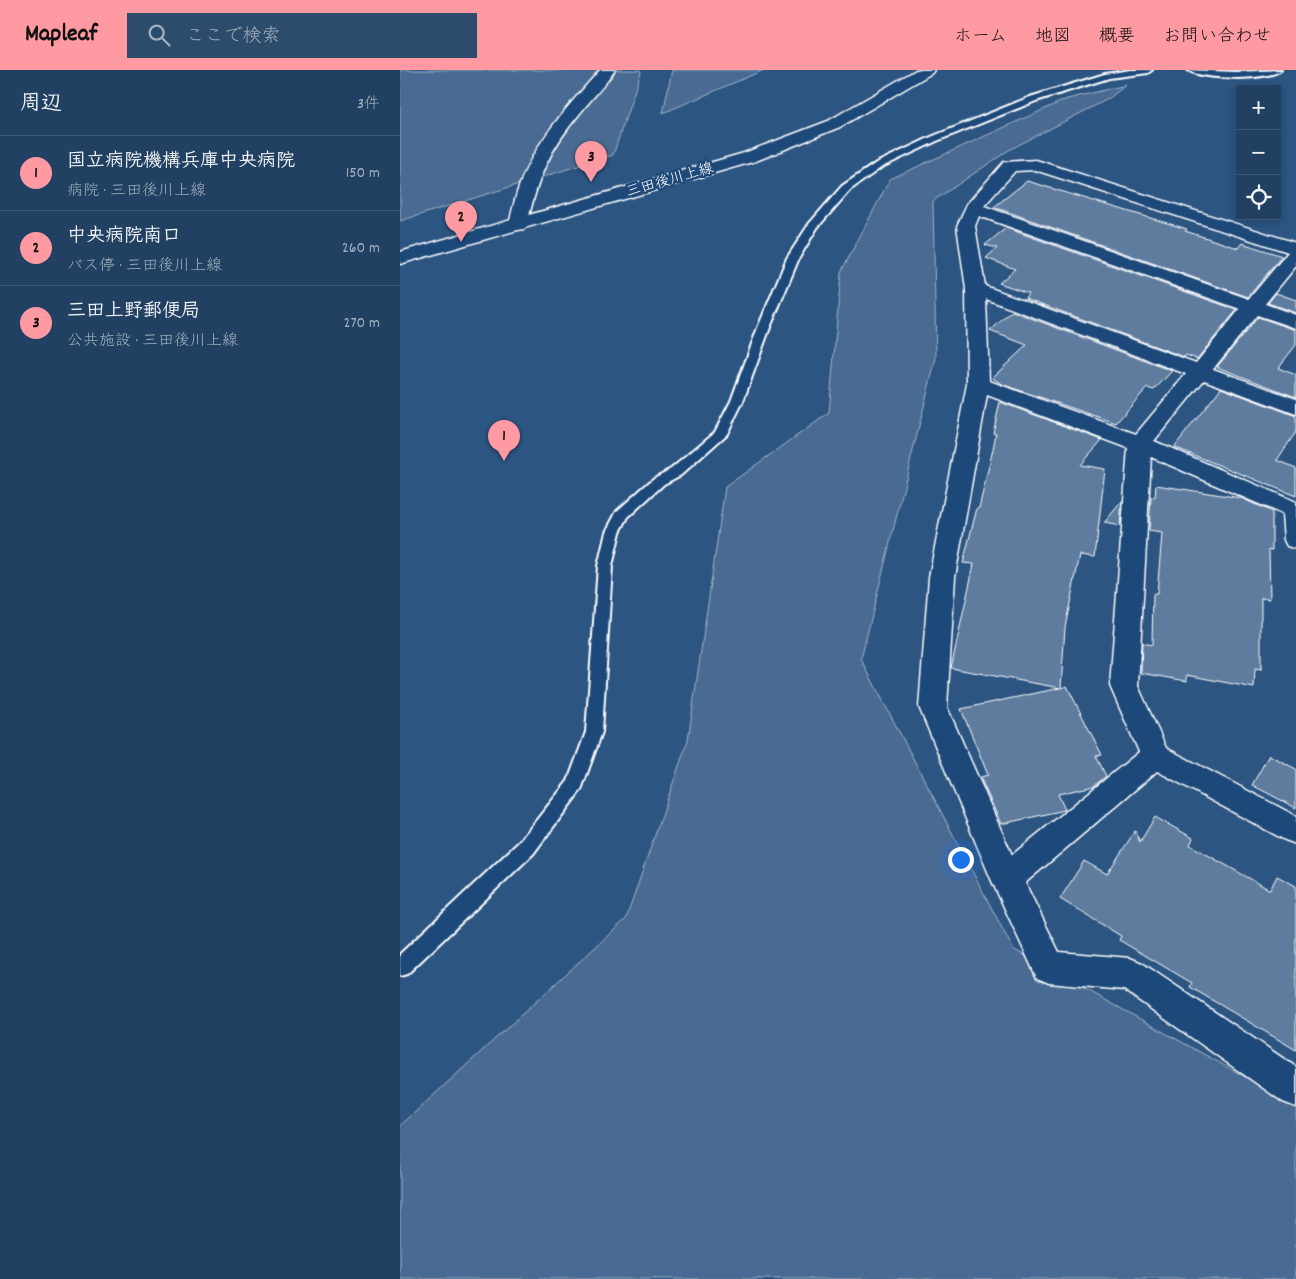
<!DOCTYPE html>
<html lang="ja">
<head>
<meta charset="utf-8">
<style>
  body { margin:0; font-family:Dekko,"Klee One",sans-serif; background:#2d4b6b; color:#f1f3f6 }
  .controls { position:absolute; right:15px; top:15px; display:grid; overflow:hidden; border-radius:0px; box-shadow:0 2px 8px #0003 }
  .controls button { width:45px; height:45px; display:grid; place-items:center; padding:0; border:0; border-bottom:1px solid #3e5977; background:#214062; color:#f1f3f6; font:25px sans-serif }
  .you { position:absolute; left:560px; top:789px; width:18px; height:18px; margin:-12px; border:4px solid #fff; border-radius:50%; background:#1a73e8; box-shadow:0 0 0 8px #1a73e833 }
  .badge { display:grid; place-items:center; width:32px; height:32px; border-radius:50%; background:#ff9aa2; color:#111; font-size:16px; font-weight:700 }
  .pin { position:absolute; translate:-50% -41px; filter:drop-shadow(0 1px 2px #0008) }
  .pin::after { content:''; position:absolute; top:26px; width:18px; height:15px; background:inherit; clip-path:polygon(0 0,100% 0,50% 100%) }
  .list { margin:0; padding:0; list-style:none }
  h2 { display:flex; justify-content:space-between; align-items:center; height:65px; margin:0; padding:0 20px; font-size:21px }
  h2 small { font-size:16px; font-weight:400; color:#a2afbe }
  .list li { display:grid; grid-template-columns:32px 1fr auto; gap:15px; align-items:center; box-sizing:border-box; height:75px; padding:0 20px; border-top:1px solid #3e5977 }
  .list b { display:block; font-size:19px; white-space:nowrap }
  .list p { margin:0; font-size:16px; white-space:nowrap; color:#a2afbe }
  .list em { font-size:16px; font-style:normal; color:#a2afbe }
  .icon { flex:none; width:28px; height:28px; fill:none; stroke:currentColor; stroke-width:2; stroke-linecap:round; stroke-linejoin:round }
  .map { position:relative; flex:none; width:896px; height:1209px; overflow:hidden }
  header { display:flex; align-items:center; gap:30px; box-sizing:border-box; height:70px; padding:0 25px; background:#ff9aa2; color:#111 }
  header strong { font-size:24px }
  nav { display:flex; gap:28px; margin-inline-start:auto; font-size:18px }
  .search { width:350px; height:45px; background:#2d4b6b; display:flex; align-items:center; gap:12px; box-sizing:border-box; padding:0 18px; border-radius:0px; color:#a2afbe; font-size:19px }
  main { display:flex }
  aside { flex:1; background:#214062 }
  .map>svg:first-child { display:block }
  .green { fill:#486b92; stroke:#a4b5c8 }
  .building { fill:#5e7c9f; stroke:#fff }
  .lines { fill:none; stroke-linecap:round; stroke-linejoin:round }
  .lane-casing { stroke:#fff; stroke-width:4 }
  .street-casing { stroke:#fff; stroke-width:3 }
  .primary-casing { stroke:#fff; stroke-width:3 }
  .lane { fill:#1f4a7a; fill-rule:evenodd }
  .street { fill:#1f4a7a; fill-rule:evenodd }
  .primary { fill:#1f4a7a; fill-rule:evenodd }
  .labels { text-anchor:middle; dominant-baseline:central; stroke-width:5; stroke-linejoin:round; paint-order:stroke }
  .far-street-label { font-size:15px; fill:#fff; stroke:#1f4a7a }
</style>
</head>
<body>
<header>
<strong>Mapleaf</strong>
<div class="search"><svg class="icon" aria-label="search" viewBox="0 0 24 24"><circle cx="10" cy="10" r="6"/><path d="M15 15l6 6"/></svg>ここで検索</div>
<nav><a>ホーム</a><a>地図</a><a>概要</a><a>お問い合わせ</a></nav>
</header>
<main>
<aside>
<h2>周辺<small>3件</small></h2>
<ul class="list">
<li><span class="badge">1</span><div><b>国立病院機構兵庫中央病院</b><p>病院 · 三田後川上線</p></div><em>150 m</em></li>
<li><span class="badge">2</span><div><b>中央病院南口</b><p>バス停 · 三田後川上線</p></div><em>260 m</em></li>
<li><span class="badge">3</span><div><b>三田上野郵便局</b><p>公共施設 · 三田後川上線</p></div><em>270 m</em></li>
</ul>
</aside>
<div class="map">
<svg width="896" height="1209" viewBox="0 0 896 1209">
  <rect width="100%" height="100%" fill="#2c5582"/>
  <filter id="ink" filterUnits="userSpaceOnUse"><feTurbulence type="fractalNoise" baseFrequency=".02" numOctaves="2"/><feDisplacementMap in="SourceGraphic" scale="10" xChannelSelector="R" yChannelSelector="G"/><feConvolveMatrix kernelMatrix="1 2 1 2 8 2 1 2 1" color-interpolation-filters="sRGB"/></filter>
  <g filter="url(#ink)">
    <path class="green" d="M0,0H240L241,2L213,85L0,151Z
      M272,0H364L263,43Z
      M726,15L708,29L609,80L533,131L536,288L461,589L613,879L896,1035V1209H0V1056L226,849L288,670L325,417L429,343L441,202L490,109L667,29Z"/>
    <path class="building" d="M627,111L787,159L785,161L838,178L842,173L882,186L848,227L594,137Z
      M606,158L837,240L797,289L786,285L784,287L625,228L628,223L599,213L615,199L586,188L597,178L585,175Z
      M876,223L896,230V243L868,233Z
      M612,241L772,301L754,320L747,318L716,353L604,315L592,308L627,275L590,261Z
      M858,247L896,260V275L878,298L896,305V327L817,297Z
      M821,318L896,346V362L877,390L896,398V426L774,377Z
      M600,332L702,370L680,395L705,399L695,487L680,485L665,557L661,618L667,616L702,685L696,686L706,706L694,716L658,724L665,740L601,754L580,707L588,705L561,639L660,618L551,598L574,494L563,493L577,438H579L593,379L596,363H593Z
      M756,415L841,428L872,442V480L869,479L870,529L861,528V600L855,599L854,618L787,605V611L741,603L742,573L752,575L753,524H757L762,463L749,461L751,427L755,428Z
      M722,431L720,456L704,453Z
      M869,685L896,699V738L852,715Z
      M755,747L793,768L790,775L870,820L877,806L896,816V980L790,917L792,913L719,870L721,866L660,829L684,791L707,804L735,761L740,772Z"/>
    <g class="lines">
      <defs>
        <path id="lane" d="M731,0H752L748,3L709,8L636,31L537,71L482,97L450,120L417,158L399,188L369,260L343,331L327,364L281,405L264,414L228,447L220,462L212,496L202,662L181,720L133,784L7,904L0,906V884L119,772L168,711L186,662L198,496L206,462L217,441L254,408L271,399L315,362L331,331L357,260L387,188L409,154L442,116L476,93L531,67L630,27L705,4Z
          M788,0L835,2L881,0C867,11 802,10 788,0Z"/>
        <path id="street" d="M200,0H215C205,15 192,28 181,42C149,80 138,106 127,155L124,159L118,160L112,159L109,155C112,141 115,127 120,114C136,70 170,34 200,0Z
          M636,90L896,173V196L865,234L896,245V258L857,245L813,299L896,329V344L804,310L754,371L896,432V479L887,476L884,470L882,444L751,387L738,616L766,678L896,746V774L885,770L757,701L625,813L659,882L730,888L742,893L896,997V1037L883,1032L724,920L649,913L637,908L591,809L519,637L529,507L567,314L566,219L557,156L567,134L604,92ZM635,100L888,182L849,229L584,136L615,101ZM579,146L840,239L796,293L585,216L575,156ZM586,229L786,304L736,364L589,311ZM587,325L728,378L710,616L739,682L612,785L547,637L555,507Z"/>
        <path id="primary" d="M516,0H534L532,3L440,57L356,91L0,194V182L344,83L428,51Z"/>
      </defs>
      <use href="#lane" class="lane-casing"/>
      <use href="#street" class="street-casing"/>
      <use href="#primary" class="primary-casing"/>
      <use href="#lane" class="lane"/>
      <use href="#street" class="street"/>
      <use href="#primary" class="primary"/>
    </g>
  </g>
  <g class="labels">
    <g class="far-street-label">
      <text transform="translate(270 111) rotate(-16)">三田後川上線</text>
    </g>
  </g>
</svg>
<div class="controls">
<button>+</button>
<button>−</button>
<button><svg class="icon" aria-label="locate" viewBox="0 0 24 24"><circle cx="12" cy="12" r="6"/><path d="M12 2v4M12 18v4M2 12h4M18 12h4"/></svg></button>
</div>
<div class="you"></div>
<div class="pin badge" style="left:104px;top:391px">1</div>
<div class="pin badge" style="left:61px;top:172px">2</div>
<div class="pin badge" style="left:191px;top:112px">3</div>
</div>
</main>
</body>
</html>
